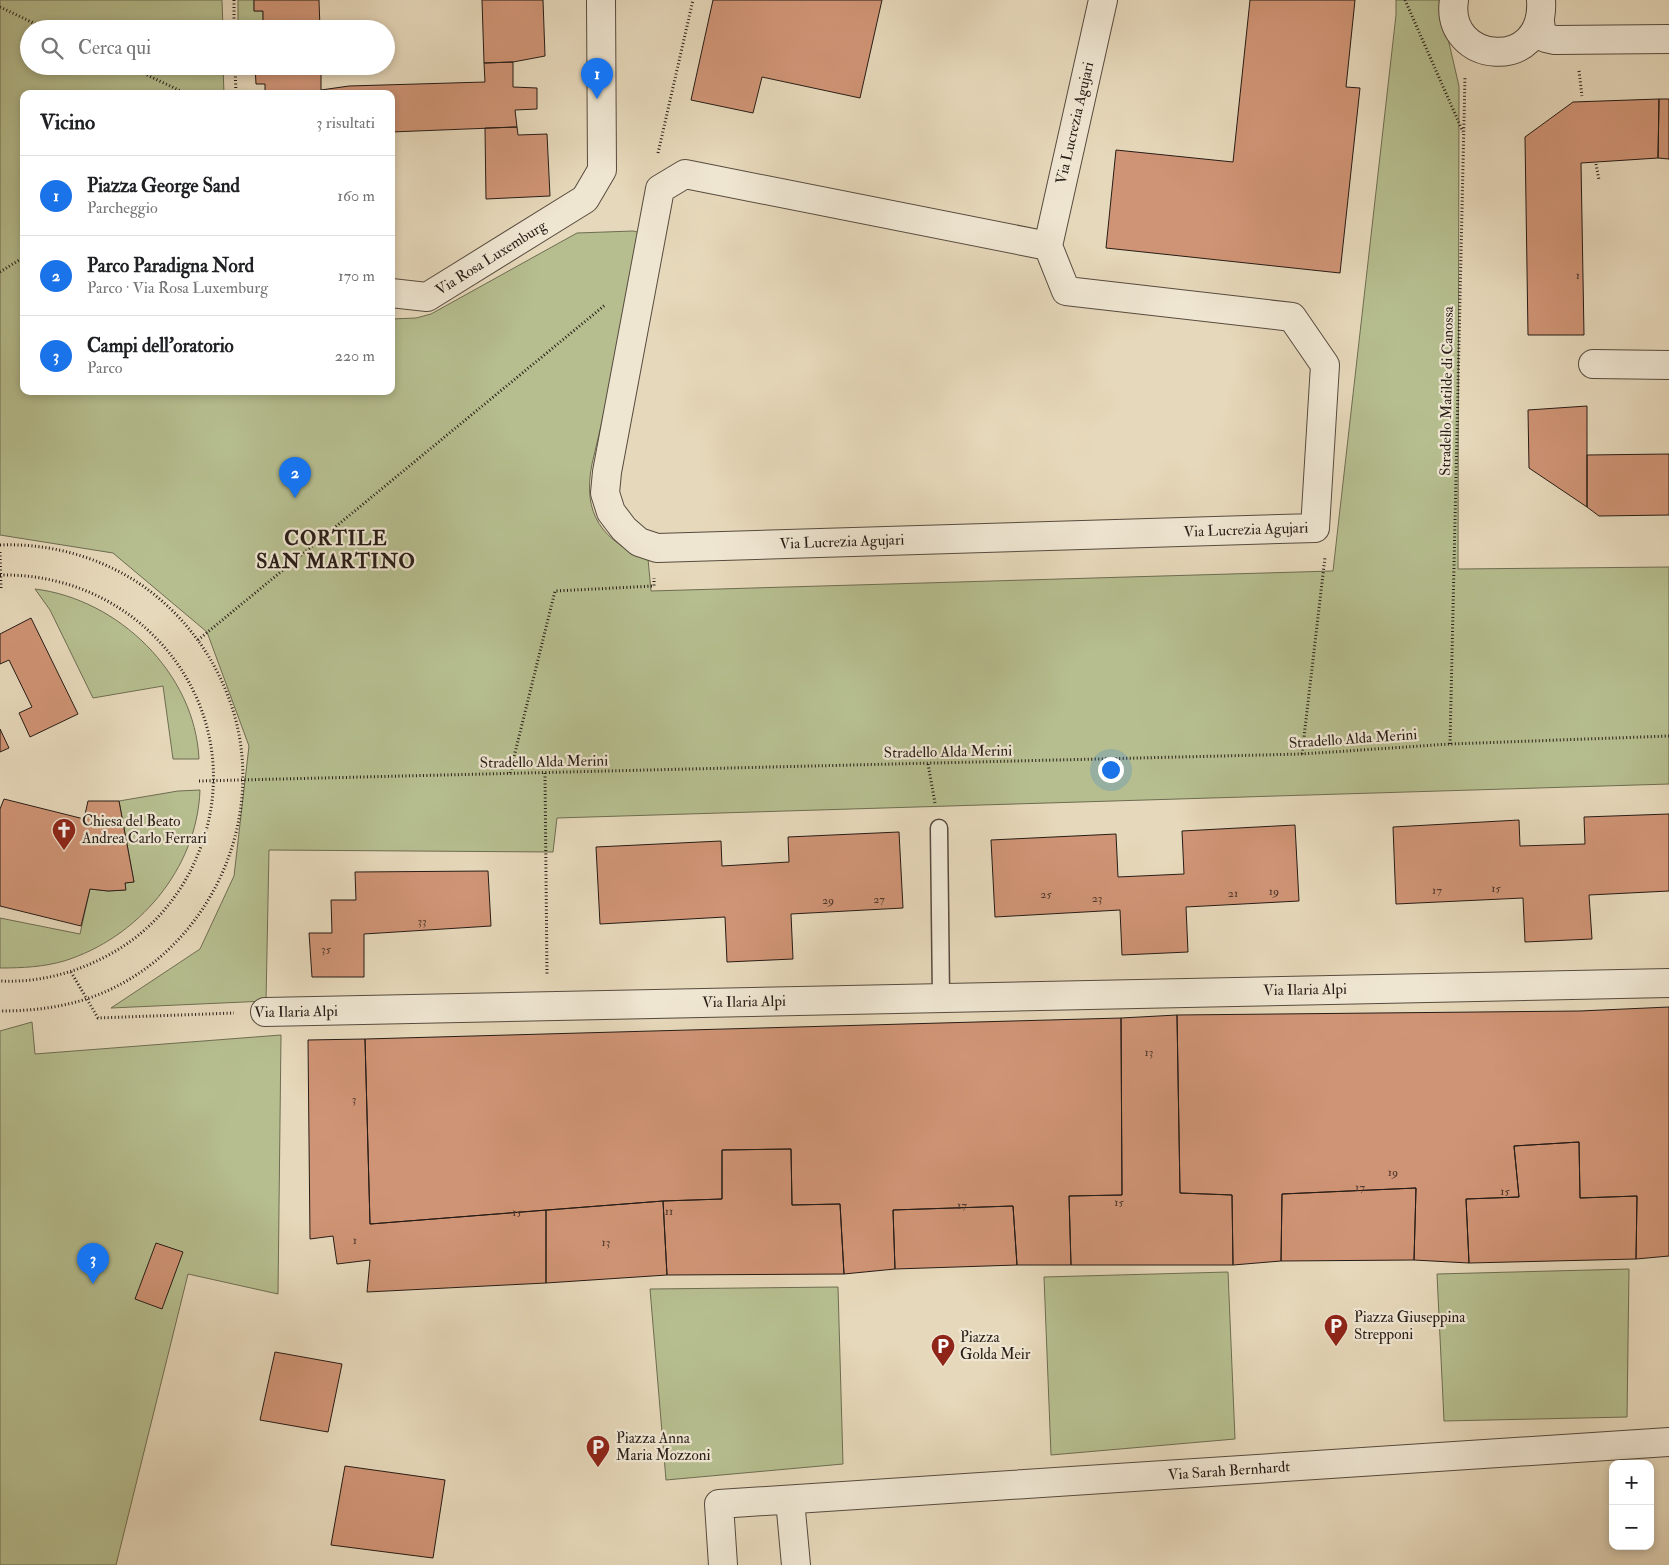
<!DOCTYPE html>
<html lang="it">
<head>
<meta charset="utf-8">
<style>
  body { margin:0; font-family:"IM FELL Double Pica",serif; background:#f2f2f2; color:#202124 }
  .controls { position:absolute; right:15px; bottom:15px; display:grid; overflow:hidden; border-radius:10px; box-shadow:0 2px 8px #0003 }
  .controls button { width:45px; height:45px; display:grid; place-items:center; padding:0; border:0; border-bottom:1px solid #e0e0e0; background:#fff; color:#202124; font:25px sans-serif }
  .you { position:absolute; left:1110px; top:769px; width:18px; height:18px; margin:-12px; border:4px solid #fff; border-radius:50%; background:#1a73e8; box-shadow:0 0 0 8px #1a73e833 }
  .badge { display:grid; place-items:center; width:32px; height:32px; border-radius:50%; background:#1a73e8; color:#fff; font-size:16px; font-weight:700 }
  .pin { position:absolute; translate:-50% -41px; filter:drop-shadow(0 1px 2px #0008) }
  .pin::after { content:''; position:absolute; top:26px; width:18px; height:15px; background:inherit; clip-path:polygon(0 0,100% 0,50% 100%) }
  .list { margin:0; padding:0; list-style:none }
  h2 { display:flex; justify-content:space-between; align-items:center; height:65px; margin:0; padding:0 20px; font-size:21px }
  h2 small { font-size:16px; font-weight:400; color:#757577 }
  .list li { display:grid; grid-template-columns:32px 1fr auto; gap:15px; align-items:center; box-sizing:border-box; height:80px; padding:0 20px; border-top:1px solid #e0e0e0 }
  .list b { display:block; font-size:19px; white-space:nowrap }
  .list p { margin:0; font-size:16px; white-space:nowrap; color:#757577 }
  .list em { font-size:16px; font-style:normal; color:#757577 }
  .icon { flex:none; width:28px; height:28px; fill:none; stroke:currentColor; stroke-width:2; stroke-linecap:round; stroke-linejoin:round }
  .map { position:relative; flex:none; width:1669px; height:1565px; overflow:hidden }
  .search { position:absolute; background:#fff; box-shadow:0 2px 8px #0003; left:20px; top:20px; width:375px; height:55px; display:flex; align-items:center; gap:12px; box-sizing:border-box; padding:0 18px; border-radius:28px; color:#757577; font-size:19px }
  .panel { position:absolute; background:#fff; box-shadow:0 2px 8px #0003; left:20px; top:90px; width:375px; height:305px; border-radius:10px }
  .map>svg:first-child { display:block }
  .green { fill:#b6be8f; stroke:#6e6d52 }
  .building { fill:#cf9475; stroke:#271c16 }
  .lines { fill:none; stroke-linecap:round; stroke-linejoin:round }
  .service-casing { stroke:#574b3f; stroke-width:19 }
  .minor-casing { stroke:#574b3f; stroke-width:30 }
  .path { stroke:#271c16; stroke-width:3; stroke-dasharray:1 2.5; stroke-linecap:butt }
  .service { stroke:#efe6d2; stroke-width:16 }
  .minor { stroke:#efe6d2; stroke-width:28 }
  .labels { text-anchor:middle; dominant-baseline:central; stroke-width:4.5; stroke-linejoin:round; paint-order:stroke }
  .number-label { font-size:12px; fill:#513a2e }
  .street-label { font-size:15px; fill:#271c16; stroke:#efe6d2 }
  .poi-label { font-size:15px; fill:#271c16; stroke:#efe6d2; text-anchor:start }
  .district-label { font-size:20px; font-weight:bold; letter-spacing:1px; fill:#271c16; stroke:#efe6d2 }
</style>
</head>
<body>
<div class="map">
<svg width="1669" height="1565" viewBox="0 0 1669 1565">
  <rect width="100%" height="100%" fill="#e6d8ba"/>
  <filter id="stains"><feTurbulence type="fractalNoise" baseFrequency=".004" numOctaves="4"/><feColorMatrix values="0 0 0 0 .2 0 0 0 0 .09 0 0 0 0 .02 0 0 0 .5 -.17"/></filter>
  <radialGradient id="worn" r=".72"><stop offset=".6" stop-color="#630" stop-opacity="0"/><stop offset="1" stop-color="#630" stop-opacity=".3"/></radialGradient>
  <path class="green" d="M0,0H222L223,29H29V66H223L224,94H24V391H391V319L416,318L431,314L577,233L633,231L646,234L592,464C582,514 602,541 648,559L651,591L1333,571L1396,15V0H1439L1459,86L1458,569L1669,567V784L557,818L553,852L269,850L266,1001L111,1008L200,949L234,876L249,746L207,632L113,553L0,535Z
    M238,0H254V11H263V29H238Z
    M35,589C118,599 195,673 199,759H173L163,686L93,698L50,610Z
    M200,790C197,869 138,938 64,961C43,967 22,968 0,968V918L80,934L90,889L108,891L125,890V883L134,882L119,801L178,791Z
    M32,1022L35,1054L281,1035L278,1294L188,1274L116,1565H0V1031Z
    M1629,1269L1627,1417L1444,1421L1437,1274Z
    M1228,1272L1235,1439L1051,1455L1044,1277Z
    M838,1287L843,1464L666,1480L650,1289Z"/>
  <path class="building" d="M254,0H319L320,29H263V11H254Z
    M482,0H543L545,56L513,62L484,63Z
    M713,0H882L860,98L762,77L753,113L691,100Z
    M1250,0H1355L1346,87L1360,88L1340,273L1106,248L1116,150L1233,162Z
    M513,62V87L537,88V109L515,110L517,127L391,132V94H265V84H256L255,66H321V90L349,86L485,82L484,63Z
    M1659,99H1669V159L1658,158Z
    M1659,99L1658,158L1581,163L1584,335H1528L1525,137L1573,102Z
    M517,127L518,135L547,134L550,196L486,199L485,128Z
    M1587,406V507L1529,468L1528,410Z
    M1669,454V515L1599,516L1587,507V455Z
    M31,618L78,714L30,737L19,713L32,707L9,660L0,664V634Z
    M0,729L9,748L0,752Z
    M4,799L84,819L88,801H119L134,882L125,883L126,890L108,891L90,889L81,926L0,906V809Z
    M1669,814V891L1589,895L1592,939L1525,942L1523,898L1396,904L1393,827L1519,820L1520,846L1585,844L1584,817Z
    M1295,825L1299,901L1186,907L1188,952L1122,955L1120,910L995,917L991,840L1116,834L1118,877L1184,874L1182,831Z
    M899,832L903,908L791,914L793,959L727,962L725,917L600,924L596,847L721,841L722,866L789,862L788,837Z
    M488,871L491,926L364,934V977H312L309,933H332L331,900H356L355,872Z
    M1669,1007V1256L1636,1259L1637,1196L1580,1198L1579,1142L1514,1146L1519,1197L1466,1199L1469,1263L1414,1260L1416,1188L1282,1194L1281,1261L1233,1265L1232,1195L1180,1193L1177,1015L1580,1011Z
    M1177,1015L1180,1193L1232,1195L1233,1265H1071L1069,1196L1122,1195L1121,1018Z
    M1121,1018L1122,1195L1069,1196L1071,1265H1017L1013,1206L893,1210L895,1269L844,1274L840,1204L792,1205L791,1149L722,1150V1199L663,1201L370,1224L365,1039Z
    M365,1039L370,1224L546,1210V1283L367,1292L370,1260L337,1264L333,1236L310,1239L308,1040Z
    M1579,1142L1580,1198L1637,1196L1636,1259L1469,1263L1466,1199L1519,1197L1514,1146Z
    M791,1149L792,1205L840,1204L844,1274L667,1275L663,1201L722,1199V1150Z
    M1416,1188L1414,1260L1281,1261L1282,1194Z
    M663,1201L667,1275L546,1283V1210Z
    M1013,1206L1017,1265L895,1269L893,1210Z
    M156,1243L183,1252L162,1309L135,1299Z
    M275,1352L342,1364L328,1432L260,1420Z
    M345,1466L445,1480L433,1558L331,1545Z"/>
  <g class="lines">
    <defs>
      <path id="service" d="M939,828L941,998"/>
      <path id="minor" d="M1454,0C1444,64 1546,74 1541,0
        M1540,21L1541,31L1546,38L1555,40L1669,39
        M1048,246L685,174L660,189L607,472L605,493L611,512L624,529L639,542L657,548L1315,528L1325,365L1292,317L1066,291L1048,246L1103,0
        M391,293L427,297L585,199L602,170L601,0
        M1593,364L1669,365
        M265,1012L1669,983
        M790,1500L796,1565
        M723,1565L719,1504L1669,1442"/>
    </defs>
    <use href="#service" class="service-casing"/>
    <use href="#minor" class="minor-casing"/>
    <path class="path" d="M234,0V29
      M1405,0L1463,132
      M0,7L46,29
      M128,66L187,94
      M235,66L236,94
      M1579,71L1582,96
      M658,153L693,0
      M1596,164L1599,180
      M0,272L24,257
      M0,545C50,543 101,557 143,586C188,618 220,664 235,717C265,827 207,950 100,994C68,1007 34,1011 0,1011
      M0,552L1,588
      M0,575C150,572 257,719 196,859C180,896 153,928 119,949C83,971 42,983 0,981
      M198,640L605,305
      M1450,744L1465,76
      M1302,754L1325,557
      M928,764L935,803
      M510,773L555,591L654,586V578
      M545,773L547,975
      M199,781L1302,754L1450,744L1669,736
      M71,972L98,1018L234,1013"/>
    <use href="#service" class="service"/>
    <use href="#minor" class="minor"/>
  </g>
  <defs>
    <symbol id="church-pin" viewBox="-11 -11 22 30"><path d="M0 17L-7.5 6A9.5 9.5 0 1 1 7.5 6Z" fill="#8f2418" stroke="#efe6d2"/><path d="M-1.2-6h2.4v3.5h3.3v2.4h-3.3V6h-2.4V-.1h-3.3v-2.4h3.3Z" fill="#fff"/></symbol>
    <symbol id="parking-pin" viewBox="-11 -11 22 30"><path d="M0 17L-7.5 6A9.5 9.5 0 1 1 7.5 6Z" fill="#8f2418" stroke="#efe6d2"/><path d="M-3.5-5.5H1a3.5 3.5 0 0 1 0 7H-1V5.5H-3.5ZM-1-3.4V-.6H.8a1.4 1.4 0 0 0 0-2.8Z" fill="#fff"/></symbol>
  </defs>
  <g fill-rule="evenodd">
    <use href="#church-pin" x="50" y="816" width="28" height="38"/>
    <use href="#parking-pin" x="1322" y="1312" width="28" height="38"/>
    <use href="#parking-pin" x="929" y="1332" width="28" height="38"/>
    <use href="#parking-pin" x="584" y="1433" width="28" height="38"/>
  </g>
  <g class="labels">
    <g class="number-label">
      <text x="1578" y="275">1</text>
      <text x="1496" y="888">15</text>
      <text x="1437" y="890">17</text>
      <text x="1274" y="891">19</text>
      <text x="1233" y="893">21</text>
      <text x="1046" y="894">25</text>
      <text x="1097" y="898">23</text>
      <text x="879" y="899">27</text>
      <text x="828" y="900">29</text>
      <text x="422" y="921">33</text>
      <text x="326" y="949">35</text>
      <text x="1149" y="1052">13</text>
      <text x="354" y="1099">3</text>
      <text x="1393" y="1172">19</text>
      <text x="1360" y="1187">17</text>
      <text x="1505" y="1191">15</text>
      <text x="1119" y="1202">15</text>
      <text x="962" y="1205">17</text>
      <text x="669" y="1211">11</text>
      <text x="517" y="1212">15</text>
      <text x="355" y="1240">1</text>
      <text x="606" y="1242">13</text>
    </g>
    <g class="street-label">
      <text transform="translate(1075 123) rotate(-77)">Via Lucrezia Agujari</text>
      <text transform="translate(491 258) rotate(-32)">Via Rosa Luxemburg</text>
      <text transform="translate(1447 391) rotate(-89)">Stradello Matilde di Canossa</text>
      <text transform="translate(1246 530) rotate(-2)">Via Lucrezia Agujari</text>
      <text transform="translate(842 542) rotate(-2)">Via Lucrezia Agujari</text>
      <text transform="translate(1353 739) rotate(-4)">Stradello Alda Merini</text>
      <text transform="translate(948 752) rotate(-1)">Stradello Alda Merini</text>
      <text transform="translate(544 762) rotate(-1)">Stradello Alda Merini</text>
      <text transform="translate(1305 990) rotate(-1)">Via Ilaria Alpi</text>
      <text transform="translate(744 1002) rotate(-1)">Via Ilaria Alpi</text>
      <text transform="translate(296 1012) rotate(-1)">Via Ilaria Alpi</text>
      <text transform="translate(1229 1471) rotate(-4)">Via Sarah Bernhardt</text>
    </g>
    <g class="poi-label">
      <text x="82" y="821">Chiesa del Beato<tspan x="82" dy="17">Andrea Carlo Ferrari</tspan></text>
      <text x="1354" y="1317">Piazza Giuseppina<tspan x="1354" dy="17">Strepponi</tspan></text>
      <text x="960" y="1337">Piazza<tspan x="960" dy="17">Golda Meir</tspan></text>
      <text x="616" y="1438">Piazza Anna<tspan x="616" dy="17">Maria Mozzoni</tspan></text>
    </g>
    <g class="district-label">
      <text x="336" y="538">CORTILE<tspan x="336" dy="23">SAN MARTINO</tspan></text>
    </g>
  </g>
  <rect width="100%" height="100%" filter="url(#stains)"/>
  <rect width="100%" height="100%" fill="url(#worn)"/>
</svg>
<div class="controls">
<button>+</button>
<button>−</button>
</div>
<div class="you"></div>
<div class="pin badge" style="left:597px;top:99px">1</div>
<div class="pin badge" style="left:295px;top:498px">2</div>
<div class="pin badge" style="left:93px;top:1284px">3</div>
<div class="search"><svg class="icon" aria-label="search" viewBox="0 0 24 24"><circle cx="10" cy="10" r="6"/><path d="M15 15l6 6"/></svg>Cerca qui</div>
<section class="panel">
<h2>Vicino<small>3 risultati</small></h2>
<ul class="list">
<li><span class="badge">1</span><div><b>Piazza George Sand</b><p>Parcheggio</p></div><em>160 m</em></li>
<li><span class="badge">2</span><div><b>Parco Paradigna Nord</b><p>Parco · Via Rosa Luxemburg</p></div><em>170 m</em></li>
<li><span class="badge">3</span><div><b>Campi dell'oratorio</b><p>Parco</p></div><em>220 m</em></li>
</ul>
</section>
</div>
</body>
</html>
